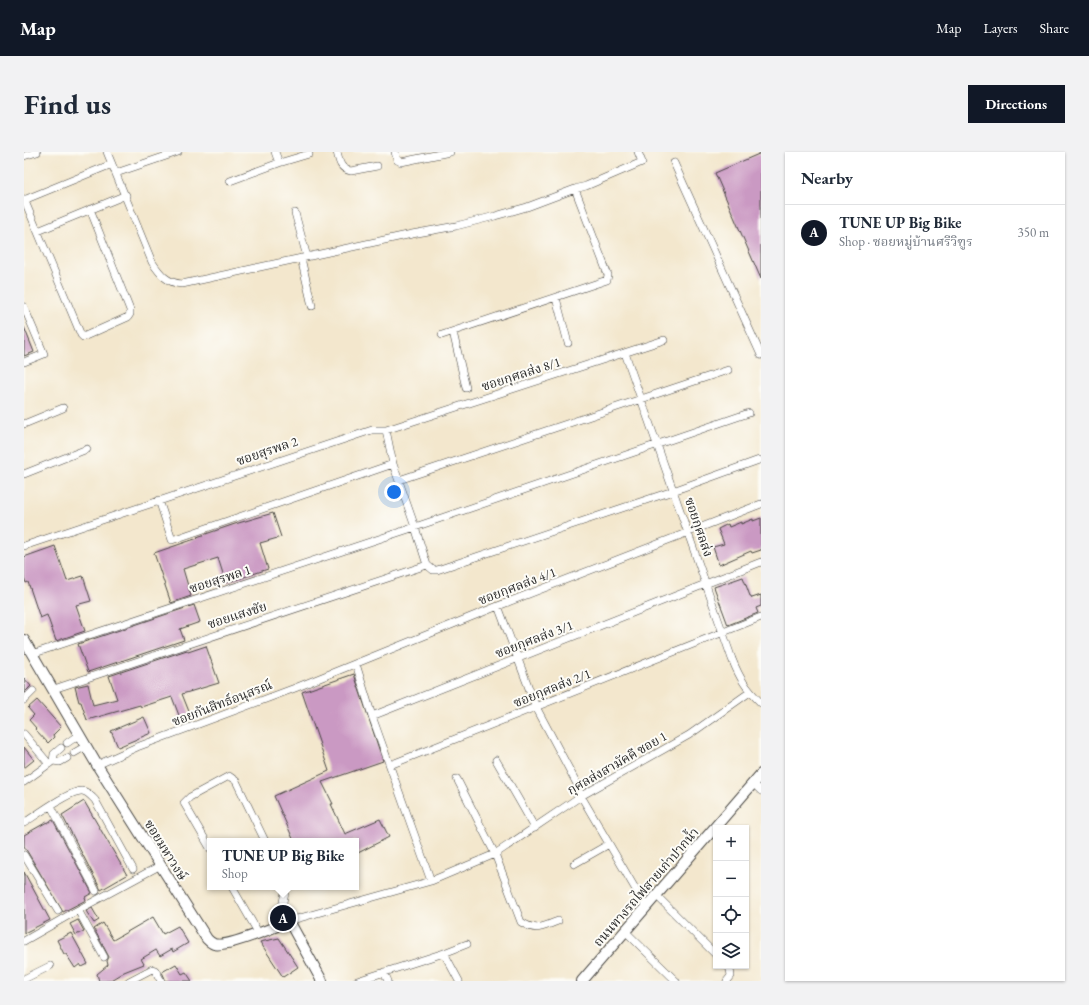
<!DOCTYPE html>
<html lang="en">
<head>
<meta charset="utf-8">
<style>
  body { margin:0; font-family:"EB Garamond","Noto Serif Thai",serif; background:#f2f2f3; color:#1f2937 }
  .controls { position:absolute; right:12px; bottom:12px; display:grid; overflow:hidden; border-radius:0px; box-shadow:0 1px 3px #0004 }
  .controls button { width:36px; height:36px; display:grid; place-items:center; padding:0; border:0; border-bottom:1px solid #e0e1e3; background:#fff; color:#1f2937; font:20px sans-serif }
  .you { position:absolute; left:370px; top:340px; width:14px; height:14px; margin:-10px; border:3px solid #fff; border-radius:50%; background:#1a73e8; box-shadow:0 0 0 6px #1a73e833 }
  .badge { display:grid; place-items:center; width:26px; height:26px; border-radius:50%; background:#111827; color:#fff; font-size:13px; font-weight:700 }
  .pin { position:absolute; translate:-50% -50%; border:2px solid #fff; box-shadow:0 1px 4px #0006 }
  .popup { position:absolute; left:183px; top:686px; width:152px; height:52px; box-sizing:border-box; display:grid; place-content:center; border-radius:0px; background:#fff; filter:drop-shadow(0 1px 3px #0005); font-size:13px; white-space:nowrap; color:#747a83 }
  .popup b { font-size:15px; color:#1f2937 }
  .popup::after { content:''; position:absolute; left:50%; top:100%; margin-left:-8px; border:8px solid transparent; border-top-color:#fff }
  .list { margin:0; padding:0; list-style:none }
  h2 { display:flex; justify-content:space-between; align-items:center; height:52px; margin:0; padding:0 16px; font-size:17px }
  h2 small { font-size:13px; font-weight:400; color:#747a83 }
  .list li { display:grid; grid-template-columns:26px 1fr auto; gap:12px; align-items:center; box-sizing:border-box; height:56px; padding:0 16px; border-top:1px solid #e0e1e3 }
  .list b { display:block; font-size:15px; white-space:nowrap }
  .list p { margin:0; font-size:13px; white-space:nowrap; color:#747a83 }
  .list em { font-size:13px; font-style:normal; color:#747a83 }
  .icon { flex:none; width:22px; height:22px; fill:none; stroke:currentColor; stroke-width:2; stroke-linecap:round; stroke-linejoin:round }
  .map { position:relative; flex:none; width:737px; height:829px; overflow:hidden; border-radius:0px }
  header { display:flex; align-items:center; gap:24px; box-sizing:border-box; height:56px; padding:0 20px; background:#111827; color:#fff }
  header strong { font-size:19px }
  nav { display:flex; gap:22px; margin-inline-start:auto; font-size:14px }
  .intro { display:flex; align-items:center; justify-content:space-between; box-sizing:border-box; height:96px; padding:0 24px }
  h1 { margin:0; font-size:28px }
  .button { padding:10px 18px; border-radius:0px; background:#111827; color:#fff; font-size:14px; font-weight:700 }
  main { display:flex; gap:24px; padding:0 24px }
  aside { flex:1; background:#fff; border-radius:0px; box-shadow:0 1px 3px #0004 }
  .map>svg:first-child { display:block }
  .building { fill:#ca99c3 }
  .lines { fill:none; stroke-linecap:round; stroke-linejoin:round }
  .street-casing { stroke:#494743; stroke-width:8 }
  .secondary-casing { stroke:#494743; stroke-width:12 }
  .street { stroke:#fff; stroke-width:7 }
  .secondary { stroke:#fff; stroke-width:10 }
  .labels { text-anchor:middle; dominant-baseline:central; stroke-width:4; stroke-linejoin:round; paint-order:stroke }
  .street-label { font-size:13px; fill:#2b2b2b; stroke:#fdfcf7 }
</style>
</head>
<body>
<header>
<strong>Map</strong>
<nav><a>Map</a><a>Layers</a><a>Share</a></nav>
</header>
<div class="intro"><h1>Find us</h1><a class="button">Directions</a></div>
<main>
<div class="map">
<svg width="737" height="829" viewBox="0 0 737 829">
  <rect width="100%" height="100%" fill="#fdfcf7"/>
  <filter id="ink" filterUnits="userSpaceOnUse"><feTurbulence type="fractalNoise" baseFrequency=".025" numOctaves="2"/><feDisplacementMap in="SourceGraphic" scale="8" xChannelSelector="R" yChannelSelector="G"/><feConvolveMatrix kernelMatrix="1 2 1 2 8 2 1 2 1" color-interpolation-filters="sRGB"/></filter>
  <filter id="wash" filterUnits="userSpaceOnUse"><feTurbulence type="fractalNoise" baseFrequency=".012" numOctaves="4" result="noise"/><feDisplacementMap in="SourceGraphic" scale="16" xChannelSelector="R" yChannelSelector="G"/><feGaussianBlur stdDeviation="0.9" result="paint"/><feColorMatrix in="noise" values="0 0 0 0 0 0 0 0 0 0 0 0 0 0 0 0 0 1.4 0 .05"/><feComposite in="paint" operator="in"/></filter>
  <g filter="url(#wash)">
    <rect width="100%" height="100%" fill="#f3e7cd"/>
    <g id="blocks">
      <path class="building" d="M737,1V127L691,21Z
        M0,175L10,200L0,204Z
        M249,361L257,385L236,391L244,417L202,431L194,406L159,417L167,444L147,451L130,401L174,386L173,385L211,372Z
        M737,366V398L728,401L727,399L695,413L689,395L700,392L694,377L704,372L705,375L717,370V372L729,367V369Z
        M31,394L43,429L59,424L67,449L52,453L61,479L32,489L23,463L16,466L4,430L2,431L0,425V405Z
        M719,425L726,444H727L728,446L737,443V454L732,456L734,461L704,473L690,435Z
        M170,453L176,470L156,477L160,488L64,520L54,492Z
        M182,494L195,531L158,542L166,562L156,566L148,545L117,555L116,553L63,568L57,550H55L51,535L64,532L69,553L93,547L85,524L163,498L164,500Z
        M330,522L359,609L298,630L309,652H307L321,682L356,667L365,685L332,702V689H270L250,644L305,619L278,540Z
        M0,526L7,534L0,541Z
        M13,548L37,575L29,583L30,585L24,591L11,577L12,576L5,568L10,563L4,556Z
        M120,565L127,581L94,595L87,579Z
        M0,595L10,608L0,616Z
        M60,649L103,723L77,738L38,663Z
        M29,668L68,741L61,745L62,748L39,760L0,694V683L23,670V671Z
        M0,720L26,768L0,781Z
        M68,756L75,768L70,771L62,759Z
        M129,765L139,782L154,774L164,791L149,800L148,797L136,804L132,798L117,807L120,812L100,820L85,829H75L73,822L84,813L83,809L85,805L70,777L79,771L89,788Z
        M54,768L60,779L52,783L46,772Z
        M47,781L64,812L58,815L56,812L51,816L42,802H40L33,788Z
        M255,786L274,815L259,825L236,790Z
        M152,812L158,822L162,820L168,829H142L138,820Z"/>
    </g>
  </g>
  <g filter="url(#ink)">
    <use href="#blocks" fill-opacity="0" stroke="#494743" stroke-width="1"/>
    <g class="lines">
      <defs>
        <path id="street" d="M83,0L128,110C136,122 143,131 158,132L388,82L432,74L471,64L503,55L551,37L562,34L618,10L614,0
          M251,0L255,11
          M313,0C315,9 316,17 327,19L353,14
          M371,0L373,8L377,10L426,0
          M0,4L13,0
          M650,11L737,203
          M92,21L154,0
          M206,29L255,11L285,2
          M0,47L57,183L59,185L104,165L106,162V158L66,57
          M0,48L88,12
          M271,61L283,105
          M14,79L102,43
          M277,106L288,154
          M532,146L544,191
          M0,155L20,202L0,210
          M429,180L442,236
          M418,183L583,128L584,123L551,37
          M601,201L708,507C716,527 722,536 737,551
          M0,272L39,256
          M362,278L640,188
          M0,322L63,297
          M375,328L704,218
          M135,348L148,388L369,312
          M0,394L348,278H362L369,312L391,375L403,413L409,418H413L649,339L735,308
          M474,454L512,555L553,632L557,644L622,755
          M8,502L391,375L725,261
          M332,512L348,564L407,729
          M30,537L403,413
          M0,548L9,539
          M348,564L737,410
          M0,582L25,612
          M43,591L56,582
          M50,601L62,594
          M472,608L511,676
          M29,609L30,602L37,596
          M73,613L113,595L271,536L474,454L737,352
          M366,613L737,465
          M433,627L471,702L497,770C513,780 517,775 534,769
          M0,630L29,609L36,610L43,606
          M729,631L737,639
          M27,654L72,739
          M0,671C11,664 46,638 58,639C63,639 67,644 71,648L109,717
          M186,696L160,651L166,645L205,624L212,629L241,689
          M0,703L34,759
          M550,712L585,692
          M208,735L235,782
          M262,735L258,755L265,769L407,729L471,702L557,644L665,583L726,540
          M632,743L692,803
          M54,758L80,805
          M601,779L652,829
          M0,789L54,758L137,713
          M420,801L435,829
          M360,820L364,829
          M0,827L26,814
          M105,829L128,817L131,818L137,829
          M333,829L420,801L443,792
          M703,829L707,824L706,817L703,814"/>
        <path id="secondary" d="M0,488L73,613L183,787C185,789 187,791 190,792C203,796 251,775 265,769L298,829
          M558,829L737,622"/>
      </defs>
      <use href="#street" class="street-casing"/>
      <use href="#secondary" class="secondary-casing"/>
      <use href="#street" class="street"/>
      <use href="#secondary" class="secondary"/>
    </g>
  </g>
  <g class="labels">
    <g class="street-label">
      <text transform="translate(497 222) rotate(-18)">ซอยกุศลส่ง 8/1</text>
      <text transform="translate(243 299) rotate(-19)">ซอยสุรพล 2</text>
      <text transform="translate(675 375) rotate(71)">ซอยกุศลส่ง</text>
      <text transform="translate(196 427) rotate(-18)">ซอยสุรพล 1</text>
      <text transform="translate(493 434) rotate(-21)">ซอยกุศลส่ง 4/1</text>
      <text transform="translate(213 463) rotate(-18)">ซอยแสงชัย</text>
      <text transform="translate(510 487) rotate(-21)">ซอยกุศลส่ง 3/1</text>
      <text transform="translate(528 536) rotate(-22)">ซอยกุศลส่ง 2/1</text>
      <text transform="translate(198 551) rotate(-21)">ซอยกันสิทธ์อนุสรณ์</text>
      <text transform="translate(593 611) rotate(-30)">กุศลส่งสามัคคี ซอย 1</text>
      <text transform="translate(142 698) rotate(58)">ซอยมหาวงษ์</text>
      <text transform="translate(622 735) rotate(-49)">ถนนทางรถไฟสายเก่าปากน้ำ</text>
    </g>
  </g>
</svg>
<div class="controls">
<button>+</button>
<button>−</button>
<button><svg class="icon" aria-label="locate" viewBox="0 0 24 24"><circle cx="12" cy="12" r="6"/><path d="M12 2v4M12 18v4M2 12h4M18 12h4"/></svg></button>
<button><svg class="icon" aria-label="layers" viewBox="0 0 24 24"><path d="M12 4l9 5-9 5-9-5zM3 14l9 5 9-5"/></svg></button>
</div>
<div class="you"></div>
<div class="pin badge" style="left:259px;top:766px">A</div>
<div class="popup"><b>TUNE UP Big Bike</b>Shop</div>
</div>
<aside>
<h2>Nearby<small></small></h2>
<ul class="list">
<li><span class="badge">A</span><div><b>TUNE UP Big Bike</b><p>Shop · ซอยหมู่บ้านศรีวิฑูร</p></div><em>350 m</em></li>
</ul>
</aside>
</main>
</body>
</html>
